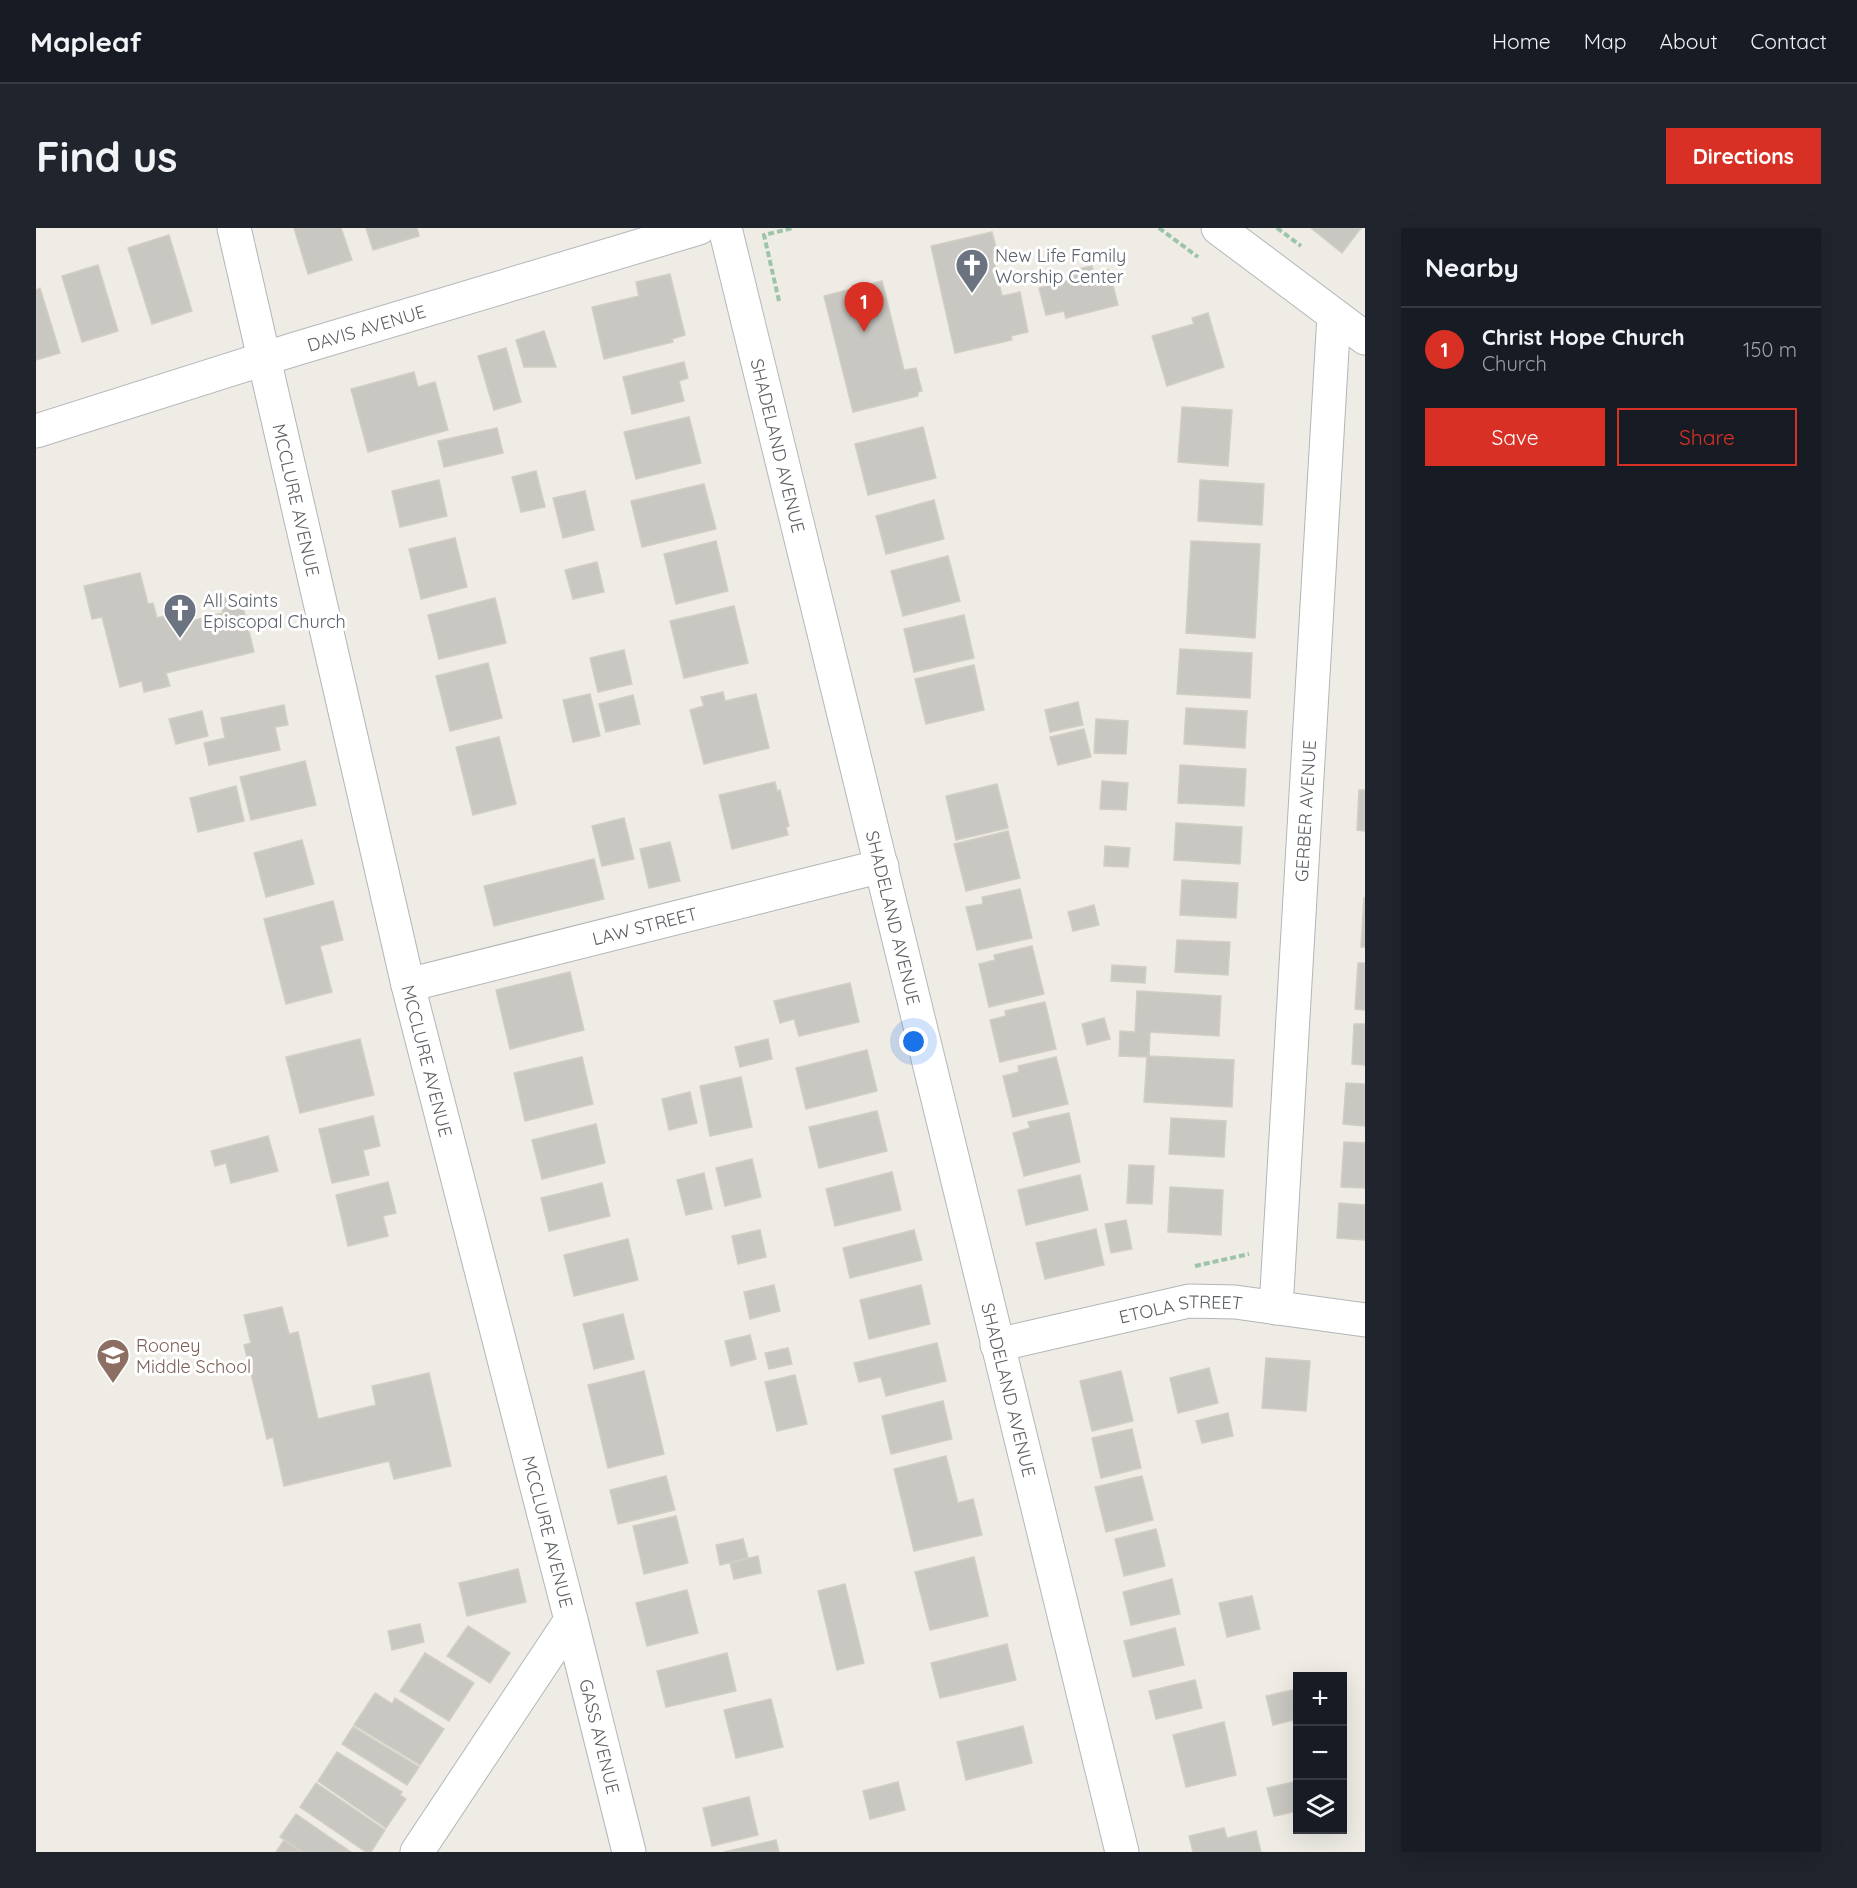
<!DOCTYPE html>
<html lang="en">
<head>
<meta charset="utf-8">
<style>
  body { margin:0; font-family:Quicksand,sans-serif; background:#20242c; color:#f1f3f6 }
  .controls { position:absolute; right:18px; bottom:18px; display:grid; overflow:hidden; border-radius:0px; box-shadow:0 6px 24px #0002 }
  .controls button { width:54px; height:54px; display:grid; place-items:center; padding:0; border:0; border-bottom:2px solid #363941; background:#171b24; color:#f1f3f6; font:30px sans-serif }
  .you { position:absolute; left:878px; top:814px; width:21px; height:21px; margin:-15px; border:4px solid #fff; border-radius:50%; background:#1a73e8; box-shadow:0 0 0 9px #1a73e833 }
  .badge { display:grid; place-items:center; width:39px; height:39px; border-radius:50%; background:#d93025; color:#fff; font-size:20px; font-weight:700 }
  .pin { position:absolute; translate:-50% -50px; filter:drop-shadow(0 2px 3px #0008) }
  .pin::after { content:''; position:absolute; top:32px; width:21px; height:18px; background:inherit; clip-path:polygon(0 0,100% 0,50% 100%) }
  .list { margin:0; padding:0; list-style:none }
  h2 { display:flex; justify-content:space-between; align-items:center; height:78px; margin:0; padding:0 24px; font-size:26px }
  h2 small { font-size:20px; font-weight:400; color:#9ea1a6 }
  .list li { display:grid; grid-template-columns:39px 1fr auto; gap:18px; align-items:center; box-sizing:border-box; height:84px; padding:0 24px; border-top:2px solid #363941 }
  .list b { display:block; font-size:22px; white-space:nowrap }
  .list p { margin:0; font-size:20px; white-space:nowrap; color:#9ea1a6 }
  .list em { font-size:20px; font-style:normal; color:#9ea1a6 }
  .actions { display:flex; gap:12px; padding:18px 24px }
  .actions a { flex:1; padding:14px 0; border:2px solid #d93025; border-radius:0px; text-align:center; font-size:21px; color:#d93025 }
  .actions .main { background:#d93025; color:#fff }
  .icon { flex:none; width:33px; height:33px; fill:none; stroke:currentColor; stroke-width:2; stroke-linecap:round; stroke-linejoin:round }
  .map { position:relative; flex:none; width:1329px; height:1624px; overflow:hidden; border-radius:0px }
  header { display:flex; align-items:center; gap:36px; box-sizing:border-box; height:84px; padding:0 30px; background:#171b24; border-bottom:2px solid #363941 }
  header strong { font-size:28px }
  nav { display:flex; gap:33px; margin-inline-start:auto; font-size:21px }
  .intro { display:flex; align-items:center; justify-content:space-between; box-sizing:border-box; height:144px; padding:0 36px }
  h1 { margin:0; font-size:42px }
  .button { padding:15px 27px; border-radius:0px; background:#d93025; color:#fff; font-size:21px; font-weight:700 }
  main { display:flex; gap:36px; padding:0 36px }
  aside { flex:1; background:#171b24; border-radius:0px; box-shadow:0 6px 24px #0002 }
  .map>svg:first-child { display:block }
  .building { fill:#c9c7c2; stroke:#d2cec3; stroke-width:1.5 }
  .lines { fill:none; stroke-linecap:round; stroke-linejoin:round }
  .street-casing { stroke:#b2b5b8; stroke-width:35 }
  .secondary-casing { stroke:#b3b7bb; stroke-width:35 }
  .path { stroke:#9cc4a9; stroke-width:4; stroke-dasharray:6 3; stroke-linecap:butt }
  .street { stroke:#fff; stroke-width:33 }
  .secondary { stroke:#fff; stroke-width:33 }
  .labels { text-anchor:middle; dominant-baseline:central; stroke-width:6; stroke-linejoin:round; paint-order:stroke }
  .worship-label { font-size:18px; fill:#5b616d; stroke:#fff; text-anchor:start }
  .street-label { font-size:18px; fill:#5c6064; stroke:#fff }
  .education-label { font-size:18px; fill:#785e54; stroke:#fff; text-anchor:start }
</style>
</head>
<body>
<header>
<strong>Mapleaf</strong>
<nav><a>Home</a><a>Map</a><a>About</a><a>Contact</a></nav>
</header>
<div class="intro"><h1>Find us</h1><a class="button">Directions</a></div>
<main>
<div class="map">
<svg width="1329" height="1624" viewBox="0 0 1329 1624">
  <rect width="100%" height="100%" fill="#eeece5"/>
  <path class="building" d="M258,0H305L316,32L272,46Z
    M330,0H381L383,8L337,22Z
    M1275,0H1325L1306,25Z
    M956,4L962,27L957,28L966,68L984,64L992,104L975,108L976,112L919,125L895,18Z
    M133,7L156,83L116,96L92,20Z
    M62,37L82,103L46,114L26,48Z
    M1056,38L1058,46L1073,42L1082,77L1030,90L1028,83L1010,87L1003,60L1035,51L1033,43Z
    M634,46L649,107L636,111L637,114L568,131L556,79L603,68L600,54Z
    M846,53L868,142L880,140L886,163L882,164V168L817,184L788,68Z
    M4,60L24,125L0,132V62Z
    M1172,85L1188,139L1131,158L1116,108L1158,96L1156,90Z
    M508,103L520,139H488L480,112Z
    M470,120L485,174L458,182L442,128Z
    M648,134L652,150L643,153L648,173L596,186L587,149Z
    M378,144L382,159L399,154L412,202L332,224L315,161Z
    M1146,179L1196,182L1192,238L1142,234Z
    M653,189L665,235L600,251L588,204Z
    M887,199L900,250L832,267L819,216Z
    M461,200L467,225L408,239L402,213Z
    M500,243L509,279L485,284L476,249Z
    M403,252L411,288L364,299L356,263Z
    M1164,252L1228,256L1226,297L1162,293Z
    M668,256L680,301L606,319L595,273Z
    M549,263L558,302L527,310L517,270Z
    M898,272L908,311L850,326L840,288Z
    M419,310L431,359L385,371L373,321Z
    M680,313L692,363L640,376L628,326Z
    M1155,313L1224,316L1219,410L1150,405Z
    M912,328L924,373L867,388L855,343Z
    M561,334L568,364L537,371L529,342Z
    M104,345L112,376L117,375L121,390L133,387L136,398L187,385L184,371L204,367L218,424L130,445L134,458L108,464L106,453L84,459L66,389L56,391L48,358Z
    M459,370L470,415L403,431L392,387Z
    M698,378L712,435L648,450L634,393Z
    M928,387L938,430L878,444L868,401Z
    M1144,421L1216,425L1214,470L1141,466Z
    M588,422L596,456L562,464L554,430Z
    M452,435L466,490L414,503L400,448Z
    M938,437L948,482L890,496L879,451Z
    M687,464L689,473L720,466L733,520L668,536L654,482L668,478L665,469Z
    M554,466L564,508L537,514L527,472Z
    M597,467L604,496L570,504L563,476Z
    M1042,474L1047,497L1014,504L1009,482Z
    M248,477L252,497L239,499L244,522L173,537L168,515L189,510L185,490Z
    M1150,480L1211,483L1209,520L1148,516Z
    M166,483L172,508L140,516L133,491Z
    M1060,491L1092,493L1090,526L1058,525Z
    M1048,501L1055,529L1022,537L1014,509Z
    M463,509L480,576L437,587L420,519Z
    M269,533L280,577L215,592L204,549Z
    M1144,537L1210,541L1208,578L1142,575Z
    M1066,553L1092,555L1090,582L1064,581Z
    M739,554L741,563L744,562L753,598L750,599L752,607L696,621L683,567Z
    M961,556L972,600L920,612L910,568Z
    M200,558L208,593L162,604L154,570Z
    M1323,562H1329V603L1321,602Z
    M588,590L598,631L566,638L556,598Z
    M1140,595L1206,599L1204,636L1138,632Z
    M972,603L984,650L930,663L918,616Z
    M266,612L278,656L230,669L218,625Z
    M634,614L644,653L613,660L604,621Z
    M1069,618L1094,620L1092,639L1068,638Z
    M558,631L568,671L458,698L448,658Z
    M1146,652L1202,655L1200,690L1144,687Z
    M984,661L996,710L941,722L930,679L947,676L946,669Z
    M1328,670L1329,671V719H1325Z
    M297,673L307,712L284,718L296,764L250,776L228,691Z
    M1058,677L1063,697L1037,703L1032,684Z
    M1141,712L1194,714L1192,747L1139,744Z
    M996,718L1008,766L953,779L943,736L959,732L958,727Z
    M1322,735H1329V782L1319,781Z
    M1076,737L1110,739L1109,755L1075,753Z
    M534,744L548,802L474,821L460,762Z
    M814,755L823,794L763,808L758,791L744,795L738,773Z
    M1101,763L1185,768L1183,808L1114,804L1113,828L1198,832L1196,879L1108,874L1111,829L1083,828L1084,803L1099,804Z
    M1009,774L1020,821L964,834L954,792L970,788L969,783Z
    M1068,790L1074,811L1051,817L1046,796Z
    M1318,796H1329V837L1316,836Z
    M324,811L338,867L264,885L250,829Z
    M732,811L736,831L704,839L699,819Z
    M831,822L841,863L770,881L760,840Z
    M546,829L557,876L489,893L478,845Z
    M1020,829L1032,876L977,889L967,848L983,844L982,838Z
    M705,849L716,899L674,908L664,858Z
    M1310,855L1329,856V898L1307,896Z
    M654,864L661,895L633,902L626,871Z
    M841,883L851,923L783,940L773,899Z
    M1033,885L1044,934L988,948L977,905L994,900L992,894Z
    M337,888L344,918L327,922L333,947L296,955L283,901Z
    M1135,890L1190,893L1188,929L1133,926Z
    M560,896L569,935L506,951L496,912Z
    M232,908L242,943L195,955L190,935L179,938L175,923Z
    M1308,914L1329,915V960L1305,959Z
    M716,931L725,969L689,978L680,940Z
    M1093,937L1118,938L1116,976L1091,975Z
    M856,944L865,982L799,998L790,961Z
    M668,945L676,981L650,987L641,952Z
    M1044,947L1052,982L990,997L982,962Z
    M352,954L360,985L347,988L352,1008L312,1018L300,967Z
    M566,955L574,988L513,1003L505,970Z
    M1134,959L1187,962L1185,1007L1132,1004Z
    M1303,975L1329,977V1012L1301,1010Z
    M1090,992L1096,1021L1075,1025L1069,996Z
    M1060,1001L1068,1037L1009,1051L1000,1015Z
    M724,1002L730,1029L702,1036L696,1008Z
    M878,1002L886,1032L814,1050L807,1020Z
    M592,1011L602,1052L538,1068L528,1027Z
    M738,1057L744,1083L714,1091L708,1064Z
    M885,1057L894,1096L833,1111L824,1072Z
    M246,1079L253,1106L262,1104L282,1191L340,1177L336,1158L393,1145L415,1238L358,1251L353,1233L248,1258L237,1209L231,1211L208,1117L215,1115L208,1087Z
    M587,1086L598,1131L558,1141L547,1096Z
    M714,1107L720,1131L695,1138L689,1113Z
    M901,1115L910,1153L850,1168L845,1149L823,1154L818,1135Z
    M752,1120L756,1136L733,1141L729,1125Z
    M1230,1130L1274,1133L1270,1183L1226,1180Z
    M1173,1140L1182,1175L1142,1185L1134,1150Z
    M608,1143L628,1226L572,1240L552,1157Z
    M1085,1143L1097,1193L1056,1203L1044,1153Z
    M759,1147L771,1196L741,1203L729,1154Z
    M907,1173L916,1211L855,1226L846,1188Z
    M1192,1185L1197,1208L1166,1215L1160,1193Z
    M1096,1201L1105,1240L1065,1250L1056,1210Z
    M910,1228L922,1275L937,1271L946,1307L878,1323L858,1241Z
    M630,1248L639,1282L582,1296L574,1262Z
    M1106,1248L1117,1292L1070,1304L1059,1259Z
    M640,1288L652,1335L608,1346L597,1298Z
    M1120,1301L1129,1338L1088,1348L1079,1311Z
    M707,1311L712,1330L684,1337L680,1317Z
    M722,1328L725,1345L698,1351L694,1335Z
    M938,1329L952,1388L894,1402L879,1344Z
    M482,1341L490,1374L431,1388L423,1355Z
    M1136,1351L1144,1386L1095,1397L1087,1364Z
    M809,1356L828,1435L801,1442L782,1363Z
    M651,1362L662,1405L611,1418L600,1375Z
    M1216,1368L1224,1401L1191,1409L1183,1375Z
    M384,1396L388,1414L356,1422L352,1403Z
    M432,1398L474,1425L454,1455L411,1428Z
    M1139,1400L1148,1437L1097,1449L1088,1413Z
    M971,1416L980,1452L904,1470L895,1435Z
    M389,1425L438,1455L413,1493L364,1463Z
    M691,1425L700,1463L630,1479L621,1443Z
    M1159,1452L1166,1480L1120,1491L1113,1463Z
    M1262,1461V1491L1237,1497L1230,1468Z
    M339,1465L356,1476L359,1470L408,1501L384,1537L318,1497Z
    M735,1471L747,1519L700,1530L688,1482Z
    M1188,1494L1200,1547L1150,1559L1137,1507Z
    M987,1498L996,1535L930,1552L921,1514Z
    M317,1499L383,1539L371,1557L306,1516Z
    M301,1524L366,1564L364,1567L370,1571L350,1600L282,1553Z
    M1262,1553V1583L1238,1588L1231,1560Z
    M862,1554L869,1582L834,1591L827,1563Z
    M280,1555L349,1602L335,1624H330L264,1579Z
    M713,1569L722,1607L676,1618L667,1580Z
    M260,1586L315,1624H267L244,1609Z
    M1188,1600L1191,1610L1220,1603L1225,1624H1157L1153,1608Z
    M248,1612L265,1624H240Z
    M740,1612L743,1624H688Z"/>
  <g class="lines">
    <defs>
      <g id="street">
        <path id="s1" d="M198,0L372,757L535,1392L381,1624"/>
        <path id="s2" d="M372,757L846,638"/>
        <path id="s3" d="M1240,1080L1298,87"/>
        <path id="s4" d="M961,1117L1153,1073L1199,1074L1329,1092"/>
        <path id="s5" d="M535,1392L593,1624"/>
      </g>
      <g id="secondary">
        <path id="s6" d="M689,0L1086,1624"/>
        <path d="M1182,0L1329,110"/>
        <path id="s7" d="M0,203L256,122L663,0"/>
      </g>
    </defs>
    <use href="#street" class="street-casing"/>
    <use href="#secondary" class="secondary-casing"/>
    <path class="path" d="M1123,0L1162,29
      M1241,0L1265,18
      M743,73L728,7L757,0
      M1159,1038L1213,1026"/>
    <use href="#street" class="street"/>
    <use href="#secondary" class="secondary"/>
  </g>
  <defs>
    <symbol id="church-pin" viewBox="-11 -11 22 30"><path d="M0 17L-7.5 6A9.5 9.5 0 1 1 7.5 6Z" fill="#6b7280" stroke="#fff"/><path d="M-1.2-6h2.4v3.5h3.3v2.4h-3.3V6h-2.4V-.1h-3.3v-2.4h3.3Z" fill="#fff"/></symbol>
    <symbol id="school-pin" viewBox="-11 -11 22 30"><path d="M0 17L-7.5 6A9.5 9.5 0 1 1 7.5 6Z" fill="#8d6e63" stroke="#fff"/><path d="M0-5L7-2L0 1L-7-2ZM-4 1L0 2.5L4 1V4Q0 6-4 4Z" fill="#fff"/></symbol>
  </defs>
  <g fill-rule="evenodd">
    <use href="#church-pin" x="917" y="18" width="38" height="52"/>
    <use href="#church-pin" x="125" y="363" width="38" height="52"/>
    <use href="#school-pin" x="58" y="1108" width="38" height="52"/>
  </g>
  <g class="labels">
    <g class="worship-label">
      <text x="959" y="27">New Life Family<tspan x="959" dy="21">Worship Center</tspan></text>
      <text x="167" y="372">All Saints<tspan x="167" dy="21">Episcopal Church</tspan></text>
    </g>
    <g class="street-label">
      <text stroke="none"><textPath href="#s7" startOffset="346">DAVIS AVENUE</textPath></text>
      <text stroke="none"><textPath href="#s6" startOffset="224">SHADELAND AVENUE</textPath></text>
      <text stroke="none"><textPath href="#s1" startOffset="279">MCCLURE AVENUE</textPath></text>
      <text stroke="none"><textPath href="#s3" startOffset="498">GERBER AVENUE</textPath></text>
      <text stroke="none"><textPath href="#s6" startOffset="710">SHADELAND AVENUE</textPath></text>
      <text stroke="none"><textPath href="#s2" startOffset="244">LAW STREET</textPath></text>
      <text stroke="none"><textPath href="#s1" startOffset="855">MCCLURE AVENUE</textPath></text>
      <text stroke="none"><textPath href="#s4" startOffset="188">ETOLA STREET</textPath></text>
      <text stroke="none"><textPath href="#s6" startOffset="1196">SHADELAND AVENUE</textPath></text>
      <text stroke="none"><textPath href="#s1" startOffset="1341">MCCLURE AVENUE</textPath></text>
      <text stroke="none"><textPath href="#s5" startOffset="120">GASS AVENUE</textPath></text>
    </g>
    <g class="education-label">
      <text x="100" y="1117">Rooney<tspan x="100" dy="21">Middle School</tspan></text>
    </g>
  </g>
</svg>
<div class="controls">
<button>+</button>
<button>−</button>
<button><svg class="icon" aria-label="layers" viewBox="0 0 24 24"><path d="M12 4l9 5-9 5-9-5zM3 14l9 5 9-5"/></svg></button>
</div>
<div class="you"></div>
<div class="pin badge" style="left:828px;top:104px">1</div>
</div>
<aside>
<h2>Nearby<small></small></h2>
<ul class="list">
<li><span class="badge">1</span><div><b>Christ Hope Church</b><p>Church</p></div><em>150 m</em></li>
</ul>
<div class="actions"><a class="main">Save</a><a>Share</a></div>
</aside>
</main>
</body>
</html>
